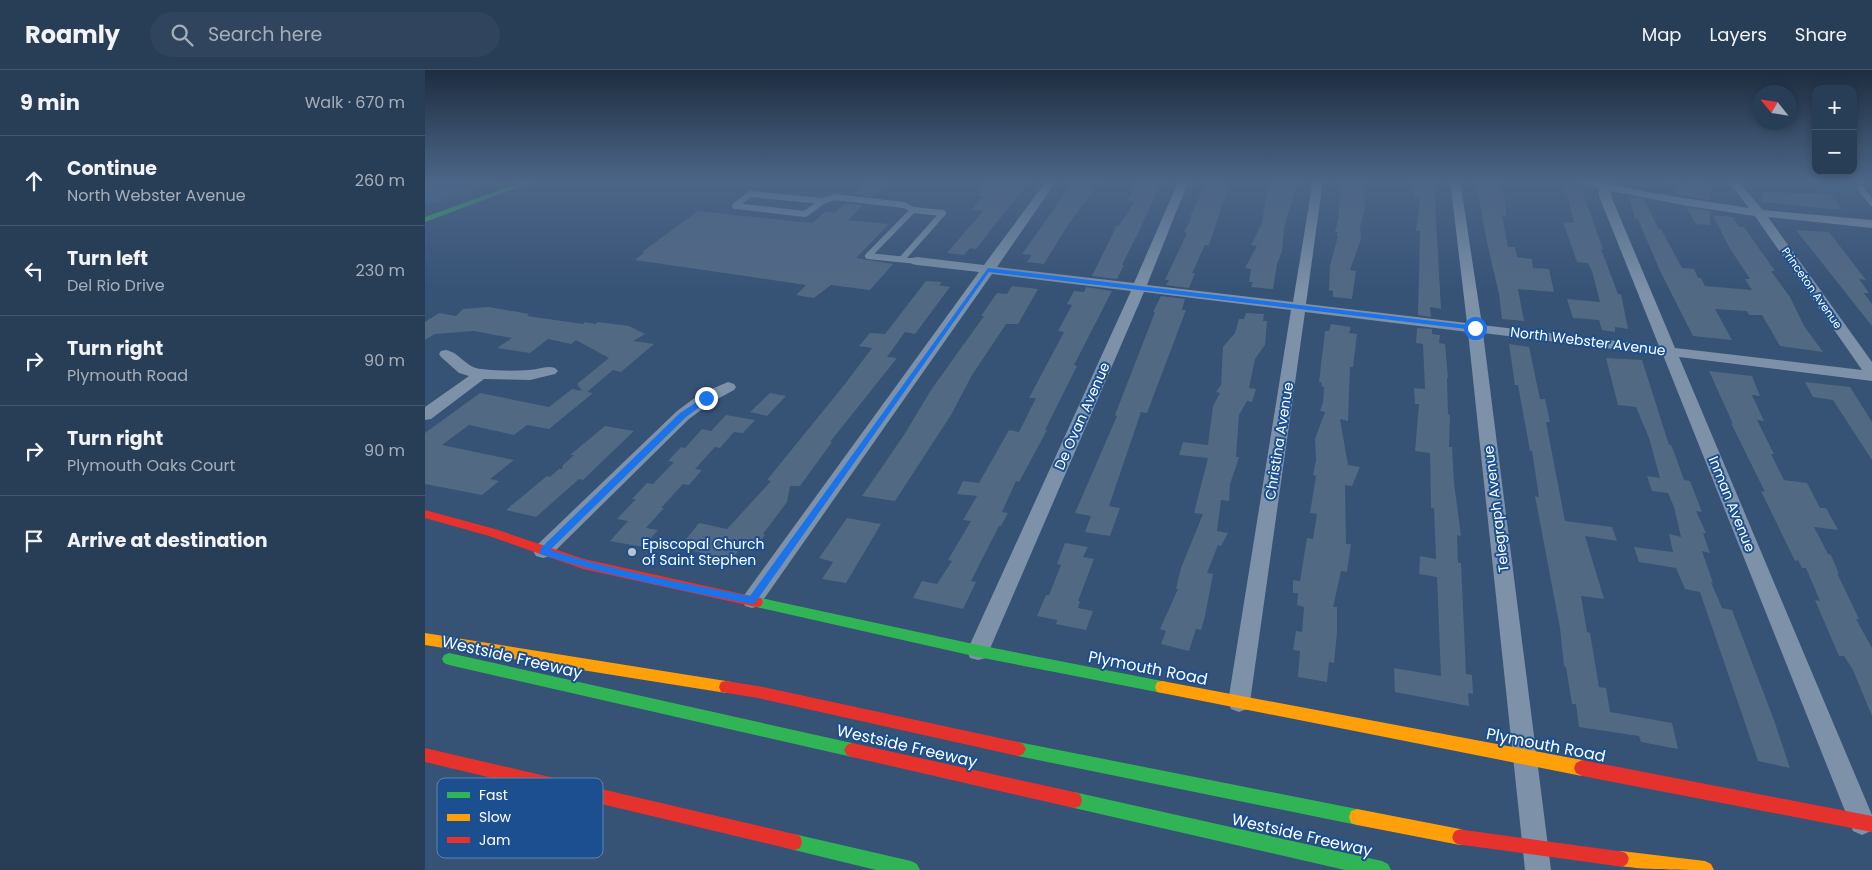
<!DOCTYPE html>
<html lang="en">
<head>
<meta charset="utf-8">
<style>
  body { margin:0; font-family:Poppins,sans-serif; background:#30455d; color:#f1f3f6 }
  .controls { position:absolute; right:15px; top:15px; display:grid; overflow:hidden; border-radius:10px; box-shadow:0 2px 8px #0003 }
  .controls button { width:45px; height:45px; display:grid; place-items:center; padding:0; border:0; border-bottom:1px solid #44576d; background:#283e57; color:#f1f3f6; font:25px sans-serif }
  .compass { position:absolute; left:1327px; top:15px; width:45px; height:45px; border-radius:50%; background:#283e57; box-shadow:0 2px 8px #0003; rotate:300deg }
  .stop { position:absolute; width:15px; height:15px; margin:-11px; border:4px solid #1a73e8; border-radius:50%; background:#fff }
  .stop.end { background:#1a73e8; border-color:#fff; box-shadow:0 1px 5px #0008 }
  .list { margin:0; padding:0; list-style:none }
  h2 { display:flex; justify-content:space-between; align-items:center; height:65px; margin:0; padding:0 20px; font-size:21px }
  h2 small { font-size:16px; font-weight:400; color:#a5aeba }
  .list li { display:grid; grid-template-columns:32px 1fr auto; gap:15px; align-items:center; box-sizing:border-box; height:90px; padding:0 20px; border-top:1px solid #44576d }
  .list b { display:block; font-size:19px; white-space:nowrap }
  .list p { margin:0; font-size:16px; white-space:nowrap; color:#a5aeba }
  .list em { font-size:16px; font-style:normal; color:#a5aeba }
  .icon { flex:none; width:28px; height:28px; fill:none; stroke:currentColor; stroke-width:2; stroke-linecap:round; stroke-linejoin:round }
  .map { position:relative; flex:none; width:1447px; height:800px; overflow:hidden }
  header { display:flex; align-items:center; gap:30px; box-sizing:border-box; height:70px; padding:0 25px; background:#283e57; border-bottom:1px solid #44576d }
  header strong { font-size:24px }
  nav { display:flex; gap:28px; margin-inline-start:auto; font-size:18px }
  .search { width:350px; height:45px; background:#30455d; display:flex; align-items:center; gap:12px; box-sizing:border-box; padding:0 18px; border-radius:28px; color:#a5aeba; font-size:19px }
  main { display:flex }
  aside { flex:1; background:#283e57 }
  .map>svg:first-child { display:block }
  .water { fill:#3b618d }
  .building { fill:#526984 }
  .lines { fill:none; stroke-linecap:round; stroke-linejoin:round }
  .lane { stroke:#7d92a8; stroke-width:6 }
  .street { fill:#7d92a8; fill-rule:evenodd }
  .fast { fill:#30b455; fill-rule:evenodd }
  .slow { fill:#ff9f0a; fill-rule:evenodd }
  .jam { fill:#e5322d; fill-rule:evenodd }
  .jam-bridge { stroke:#e5322d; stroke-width:15 }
  .route { fill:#1a73e8 }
  .poi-dot { fill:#b9c2ce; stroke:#1b4f8f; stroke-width:2 }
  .labels { text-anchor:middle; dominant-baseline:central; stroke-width:4; stroke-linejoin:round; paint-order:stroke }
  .far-street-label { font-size:11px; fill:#fff; stroke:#1b4f8f }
  .street-label { font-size:14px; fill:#fff; stroke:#1b4f8f }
  .poi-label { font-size:14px; fill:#fff; stroke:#1b4f8f; text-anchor:start }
  .near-street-label { font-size:16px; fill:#fff; stroke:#1b4f8f }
  .key { fill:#1b4f8f; stroke:#5f84b1; stroke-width:1 }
  .key-label { font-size:14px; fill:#fff }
</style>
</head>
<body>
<header>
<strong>Roamly</strong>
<div class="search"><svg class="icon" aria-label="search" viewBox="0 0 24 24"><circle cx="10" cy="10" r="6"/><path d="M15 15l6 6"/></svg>Search here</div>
<nav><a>Map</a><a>Layers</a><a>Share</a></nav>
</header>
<main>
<aside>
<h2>9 min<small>Walk · 670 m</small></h2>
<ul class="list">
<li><svg class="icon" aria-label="ahead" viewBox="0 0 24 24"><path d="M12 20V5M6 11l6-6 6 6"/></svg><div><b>Continue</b><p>North Webster Avenue</p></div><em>260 m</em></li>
<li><svg class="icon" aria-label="left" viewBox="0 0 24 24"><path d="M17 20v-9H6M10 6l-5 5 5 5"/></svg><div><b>Turn left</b><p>Del Rio Drive</p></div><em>230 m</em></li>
<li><svg class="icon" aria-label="right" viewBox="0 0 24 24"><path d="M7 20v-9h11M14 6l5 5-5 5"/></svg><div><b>Turn right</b><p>Plymouth Road</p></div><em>90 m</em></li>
<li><svg class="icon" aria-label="right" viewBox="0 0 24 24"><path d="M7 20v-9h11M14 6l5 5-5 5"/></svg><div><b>Turn right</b><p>Plymouth Oaks Court</p></div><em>90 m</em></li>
<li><svg class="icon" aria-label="arrive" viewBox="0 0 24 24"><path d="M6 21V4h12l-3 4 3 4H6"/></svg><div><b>Arrive at destination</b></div></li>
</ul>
</aside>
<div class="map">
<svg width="1447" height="800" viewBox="0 0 1447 800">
  <rect width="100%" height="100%" fill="#365274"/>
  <path class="water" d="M0,110H74L0,136Z"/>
  <path class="building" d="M444,110H466L447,126L429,124Z
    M582,110H605L551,179L545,178L539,185L522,183L558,141L547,140L558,126H552L563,112L580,113Z
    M647,110L673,113L641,158L619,194L602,192L607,185L597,184L629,139Z
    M722,110H737L717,155L697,195H699L692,209L667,206L692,155L694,156L709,132L702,131L714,111L721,112Z
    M851,110H873L859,157L857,181L852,194L848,219L826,217L828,212H824L826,199L820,198L832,176L826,175L837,153L841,126Z
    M991,110H1009L1016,239L1005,237L1006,247L993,245L995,161H991L995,129L988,128Z
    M1054,110H1076L1077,124H1079L1081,146L1077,145L1083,177H1090L1092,187L1107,189L1108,198L1124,199L1129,222L1093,219L1099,251L1077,249L1074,224L1061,168L1053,122Z
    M919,112L939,113L940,139L935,157L936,169L925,200L931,201L927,229L908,227V221L904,220L905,195L913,166H911L913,162H910L914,146V130Z
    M1245,112L1269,117V113L1286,116V130L1253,125Z
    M783,113L804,115L784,175H780L767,203H770L764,218L741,215L744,210H740L762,163L759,162L767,147H765L780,115Z
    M1140,117L1158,123L1178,179H1176L1193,224H1196L1203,259L1190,257V262L1177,260L1174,250L1148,248L1142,229L1175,232L1167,201L1163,193L1152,192L1138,152L1149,153Z
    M1337,122L1405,124L1417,140L1337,132Z
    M1204,126L1219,129L1233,158L1236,159L1257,198L1269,199L1273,208H1276L1280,216L1327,220L1320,209H1325L1304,177L1288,145L1308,147L1314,157H1319L1350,201H1346L1365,227L1379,256L1398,282L1355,276L1337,245H1324L1322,241L1290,239L1307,270L1268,266L1235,201L1213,149H1210Z
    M420,133L438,135L423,150L464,154L431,188L468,194L445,220L406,215L389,228L371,225L381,215L210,190L220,182H217L273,141L387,153L401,141L410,143Z
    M1261,137L1285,141V155L1271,154Z
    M1371,160L1404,162L1441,210L1434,209L1444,223H1439L1447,234V256Z
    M501,211L517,212L514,215L525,217L490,264L480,262L462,287L472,288L405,372H407L375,416H365L362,432L338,464L340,465L331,477L318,475L305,492L280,486L282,484L254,478L274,453L302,459L346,411L342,410L420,314L447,278L434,276L445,263L460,264Z
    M587,216L613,219L593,254H581L547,305L526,345L470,431L437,426L479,365L506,320L559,246H556L572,223L582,224Z
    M661,217L687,221L649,295L652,296L620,360H622L594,412L591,411L577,442L583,443L576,456H574L546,511L551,512L538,539L488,528L497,511L512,514L527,491L523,490L546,451L538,450L552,426L532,424L538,411L554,413L584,360L594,362L611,328H604L639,262L633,261L647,235L642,234L649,221L659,222Z
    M736,226L760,229L757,240H761L722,343L716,342L684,436L695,438L685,466L660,462L666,446L650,443L692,346L690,345L730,242H728Z
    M64,237L104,244L102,246L158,254L160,252L170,254L173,252L204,256L220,264L208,271L229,274L196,302L188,300L162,322L168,323L124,359L102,355L89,365L44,355L17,375L89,390L65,409L74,411L57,425L0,414V363L55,323L124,337L147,319L157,321L152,314L184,288L151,270L146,274L123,269L105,283L72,278L87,268L49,261L10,264L0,270V252L14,243L31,246L38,239Z
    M821,243L839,244L838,251H842L840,275L830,289L824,318L831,319L827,332L822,331L814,345L811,387H814L805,414L804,431L796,430L792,461L803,463L796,476L793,475L782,503L788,504L780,546L776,560L771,559L764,581L736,574L741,561L735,559L753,519H751L756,498L778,444L769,443L783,388L754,385L758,372L783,375L788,336L795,323L791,322L796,315L798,277L810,263L814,249H819Z
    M906,254L926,257L924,263L932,264L928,297H925L923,351L915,349L923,395L935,397L927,416L920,415L921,474H926L922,502L916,501L908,537H912V562L909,593L904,592L902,612L873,607L875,581L868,580L871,561L877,562L879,537L872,535L873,523H868V510L875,511L882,468L888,469L892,444L885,443L891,406L888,405L891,390L890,369L900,342L895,341L898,332L899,317H897L896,312H894L900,261H904Z
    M992,258L1007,259V264L1015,265L1014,273L1020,274L1023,308H1022L1023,344L1025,345L1024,377H1027L1029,413L1036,466L1032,465L1033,493H1036L1041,604L1047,605L1048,624L1043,623L1044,636L970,622L969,598L1016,606L1012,507L994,504L995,486L1011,489L1009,438H1006L1005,383L990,381L994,334H990L989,318L1000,319L998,274L991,273Z
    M1084,274L1104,277L1115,329H1120L1125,352H1121L1140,451L1187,457L1192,471L1160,466L1179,529L1156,526L1162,562L1165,563L1174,617L1181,618L1185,642L1247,653L1253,679L1216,672L1214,666L1154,657L1151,634H1147L1141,597L1139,596L1135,558L1110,426L1114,427L1107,381H1105L1093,315H1090Z
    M1181,288L1217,290L1244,375H1246L1249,382L1259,410L1265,411L1277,442L1271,441L1281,463H1278L1285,483L1277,481L1288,513L1286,512L1297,538L1307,540L1349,650L1365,698L1333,691L1275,522L1260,519L1251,498L1214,492L1209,477L1248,482L1244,464L1256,467L1249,437L1243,423L1227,421L1222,406L1235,408L1224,368L1211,337L1193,335Z
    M1284,301L1327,306L1335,326L1327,325L1339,351L1332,350L1349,384H1346L1359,410L1382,413L1395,438H1401L1413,460L1389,457L1403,484L1406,485L1414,504L1412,503L1434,549H1431L1447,578V646L1428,600L1419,586H1414L1390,530L1395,531L1381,498H1377L1373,490L1370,491L1336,421L1340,422L1306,353L1308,354Z
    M1380,312L1425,317L1447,352V390L1408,330L1388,327Z
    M345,323L361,326L342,346L325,342Z
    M301,345L330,350L318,363L309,362L295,378L290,377L270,399L277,400L264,415L258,414L236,438H239L221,458L233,460L218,477L185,471L203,451L192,449L211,429H207L222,413L228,414L249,392L243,391L256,377L260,378L277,359L286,361Z
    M180,356L209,361L158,410L154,409L111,447L81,440L122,406L125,407L134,399H137L138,395L149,385H145Z
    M422,448L456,454L421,513L397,509L408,492L394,488Z
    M640,473L663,477L658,487L669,489L653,531H655L653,538L668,541L661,560L631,554L632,550L612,546L621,525H624L636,495L632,494Z"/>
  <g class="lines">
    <path class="lane" d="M1436,119L1447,133
      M325,124L398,131L380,144L310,136Z
      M398,131L410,127L479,135L488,140
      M477,189L518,143L488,140L443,186L492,191"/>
    <path class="street" d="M622,110H632L572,197L709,213L754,110H764L722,215L868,232L888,110H898L881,234L1042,253L1025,110H1035L1057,255L1234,276L1174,126V118L1151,112L1150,110H1167L1227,123L1324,138L1302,110H1312L1338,140L1447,150V158L1343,147L1447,292V311L1254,287L1447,745L1446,761L1437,765L1428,761L1238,285L1058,263L1126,800H1100L1043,262L880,242L825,632L822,639L814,642L806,639L803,632L866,240L719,222L564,581L561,588L553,590L545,588L542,581L706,221L567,204L334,536L327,538L320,536L317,530L320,524L554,202L492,195L487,194L486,191L487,188L492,187L559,195ZM1186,121L1263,136L1330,146L1437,300L1250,278L1186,126Z
      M21,280C36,283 40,298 57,299C72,301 89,301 104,300C113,300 121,295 130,298L133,301L130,304L105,310L59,309L6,349L0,350V337L44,306L34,303L16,287L14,284L16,281Z
      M303,312L309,314L311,317L309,320L287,332L264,349L125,486L118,488L111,486L108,481L111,476L252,341L275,324Z"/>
    <path class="fast" d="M103,110H112L0,152V147Z
      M331,527L553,575L737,611L742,612L744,617L742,622L737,623L553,587L331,537L326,536L324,532L326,528Z
      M24,583L427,673L432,675L435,680L432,685L427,687L24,595L19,593L17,589L19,585Z
      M593,672L932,739L938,741L940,747L938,753L932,755L593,686L588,684L585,679L588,674Z
      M649,722L957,791L963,794L966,800H920L649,738L643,736L641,730L643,724Z
      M369,764L486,791L492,794L495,800H451L369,780L363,778L361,772L363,766Z"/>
    <path class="slow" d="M0,563L301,611L306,612L308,617L306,622L301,623L0,575Z
      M737,611L1157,690L1163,693L1165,698L1163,703L1157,706L737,623L732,622L730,617L732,612Z
      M932,739L1035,759L1041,761L1043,767L1041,773L1035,775L932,755L926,753L924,747L926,741Z
      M1196,781L1280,791L1286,794L1289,800C1261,800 1214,800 1190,795L1188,789L1190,783Z"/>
    <path class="jam" d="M0,440L70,459L159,489L331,527L336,528L338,532L336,536L331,537L158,499L64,466L0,448Z
      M301,611L333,616L593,672L598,674L601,679L598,684L593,686L333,628L296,622L294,617L296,612Z
      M427,673L649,722L655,724L657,730L655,736L649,738L427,687L422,685L419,680L422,675Z
      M0,678L369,764L375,766L377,772L375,778L369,780L0,692Z
      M1157,690L1447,746V762L1157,706L1151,703L1149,698L1151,693Z"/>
    <path class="jam-bridge" d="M1035,767L1196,789"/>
  </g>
  <linearGradient id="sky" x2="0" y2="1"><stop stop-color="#1e2d40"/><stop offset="0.5" stop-color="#4c6688"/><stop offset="1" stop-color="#4c6688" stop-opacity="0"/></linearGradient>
  <rect width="1447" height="222" fill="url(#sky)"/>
  <path class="route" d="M563,198L1050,256L1053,258L1050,260L564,202L330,533L327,534C255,520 184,506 115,484V479L255,343L281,326L284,327V330L261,347L125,480C190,501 258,513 325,526Z"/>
  <circle class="poi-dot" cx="207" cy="482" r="5"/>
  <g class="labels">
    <g class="far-street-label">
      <text transform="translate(1387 218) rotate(55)">Princeton Avenue</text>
    </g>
    <g class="street-label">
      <text transform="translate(1163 271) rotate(7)">North Webster Avenue</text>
      <text transform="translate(657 346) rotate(-66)">De Ovan Avenue</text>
      <text transform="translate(854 371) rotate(-81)">Christina Avenue</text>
      <text transform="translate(1307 434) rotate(68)">Inman Avenue</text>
      <text transform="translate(1071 439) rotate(-97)">Telegraph Avenue</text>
    </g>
    <g class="poi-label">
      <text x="217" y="474">Episcopal Church<tspan x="217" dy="16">of Saint Stephen</tspan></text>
    </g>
    <g class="near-street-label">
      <text transform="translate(87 587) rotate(13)">Westside Freeway</text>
      <text transform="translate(723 598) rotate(11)">Plymouth Road</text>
      <text transform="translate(1121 675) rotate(11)">Plymouth Road</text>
      <text transform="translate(482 676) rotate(13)">Westside Freeway</text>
      <text transform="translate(877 765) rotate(13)">Westside Freeway</text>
    </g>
  </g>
  <rect x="12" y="708" width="166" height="80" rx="8" class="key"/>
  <rect x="22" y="722" width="23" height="6" fill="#30b455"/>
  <rect x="22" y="744" width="23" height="7" fill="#ff9f0a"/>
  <rect x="22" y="767" width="23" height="6" fill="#e5322d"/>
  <g class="key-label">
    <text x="54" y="730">Fast</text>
    <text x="54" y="752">Slow</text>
    <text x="54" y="775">Jam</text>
  </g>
</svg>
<div class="controls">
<button>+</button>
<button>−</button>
</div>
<svg class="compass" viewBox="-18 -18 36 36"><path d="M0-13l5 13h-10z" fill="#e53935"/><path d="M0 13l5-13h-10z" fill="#a5aeba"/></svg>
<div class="stop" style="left:1050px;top:258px"></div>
<div class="stop end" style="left:281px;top:328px"></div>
</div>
</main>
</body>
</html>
